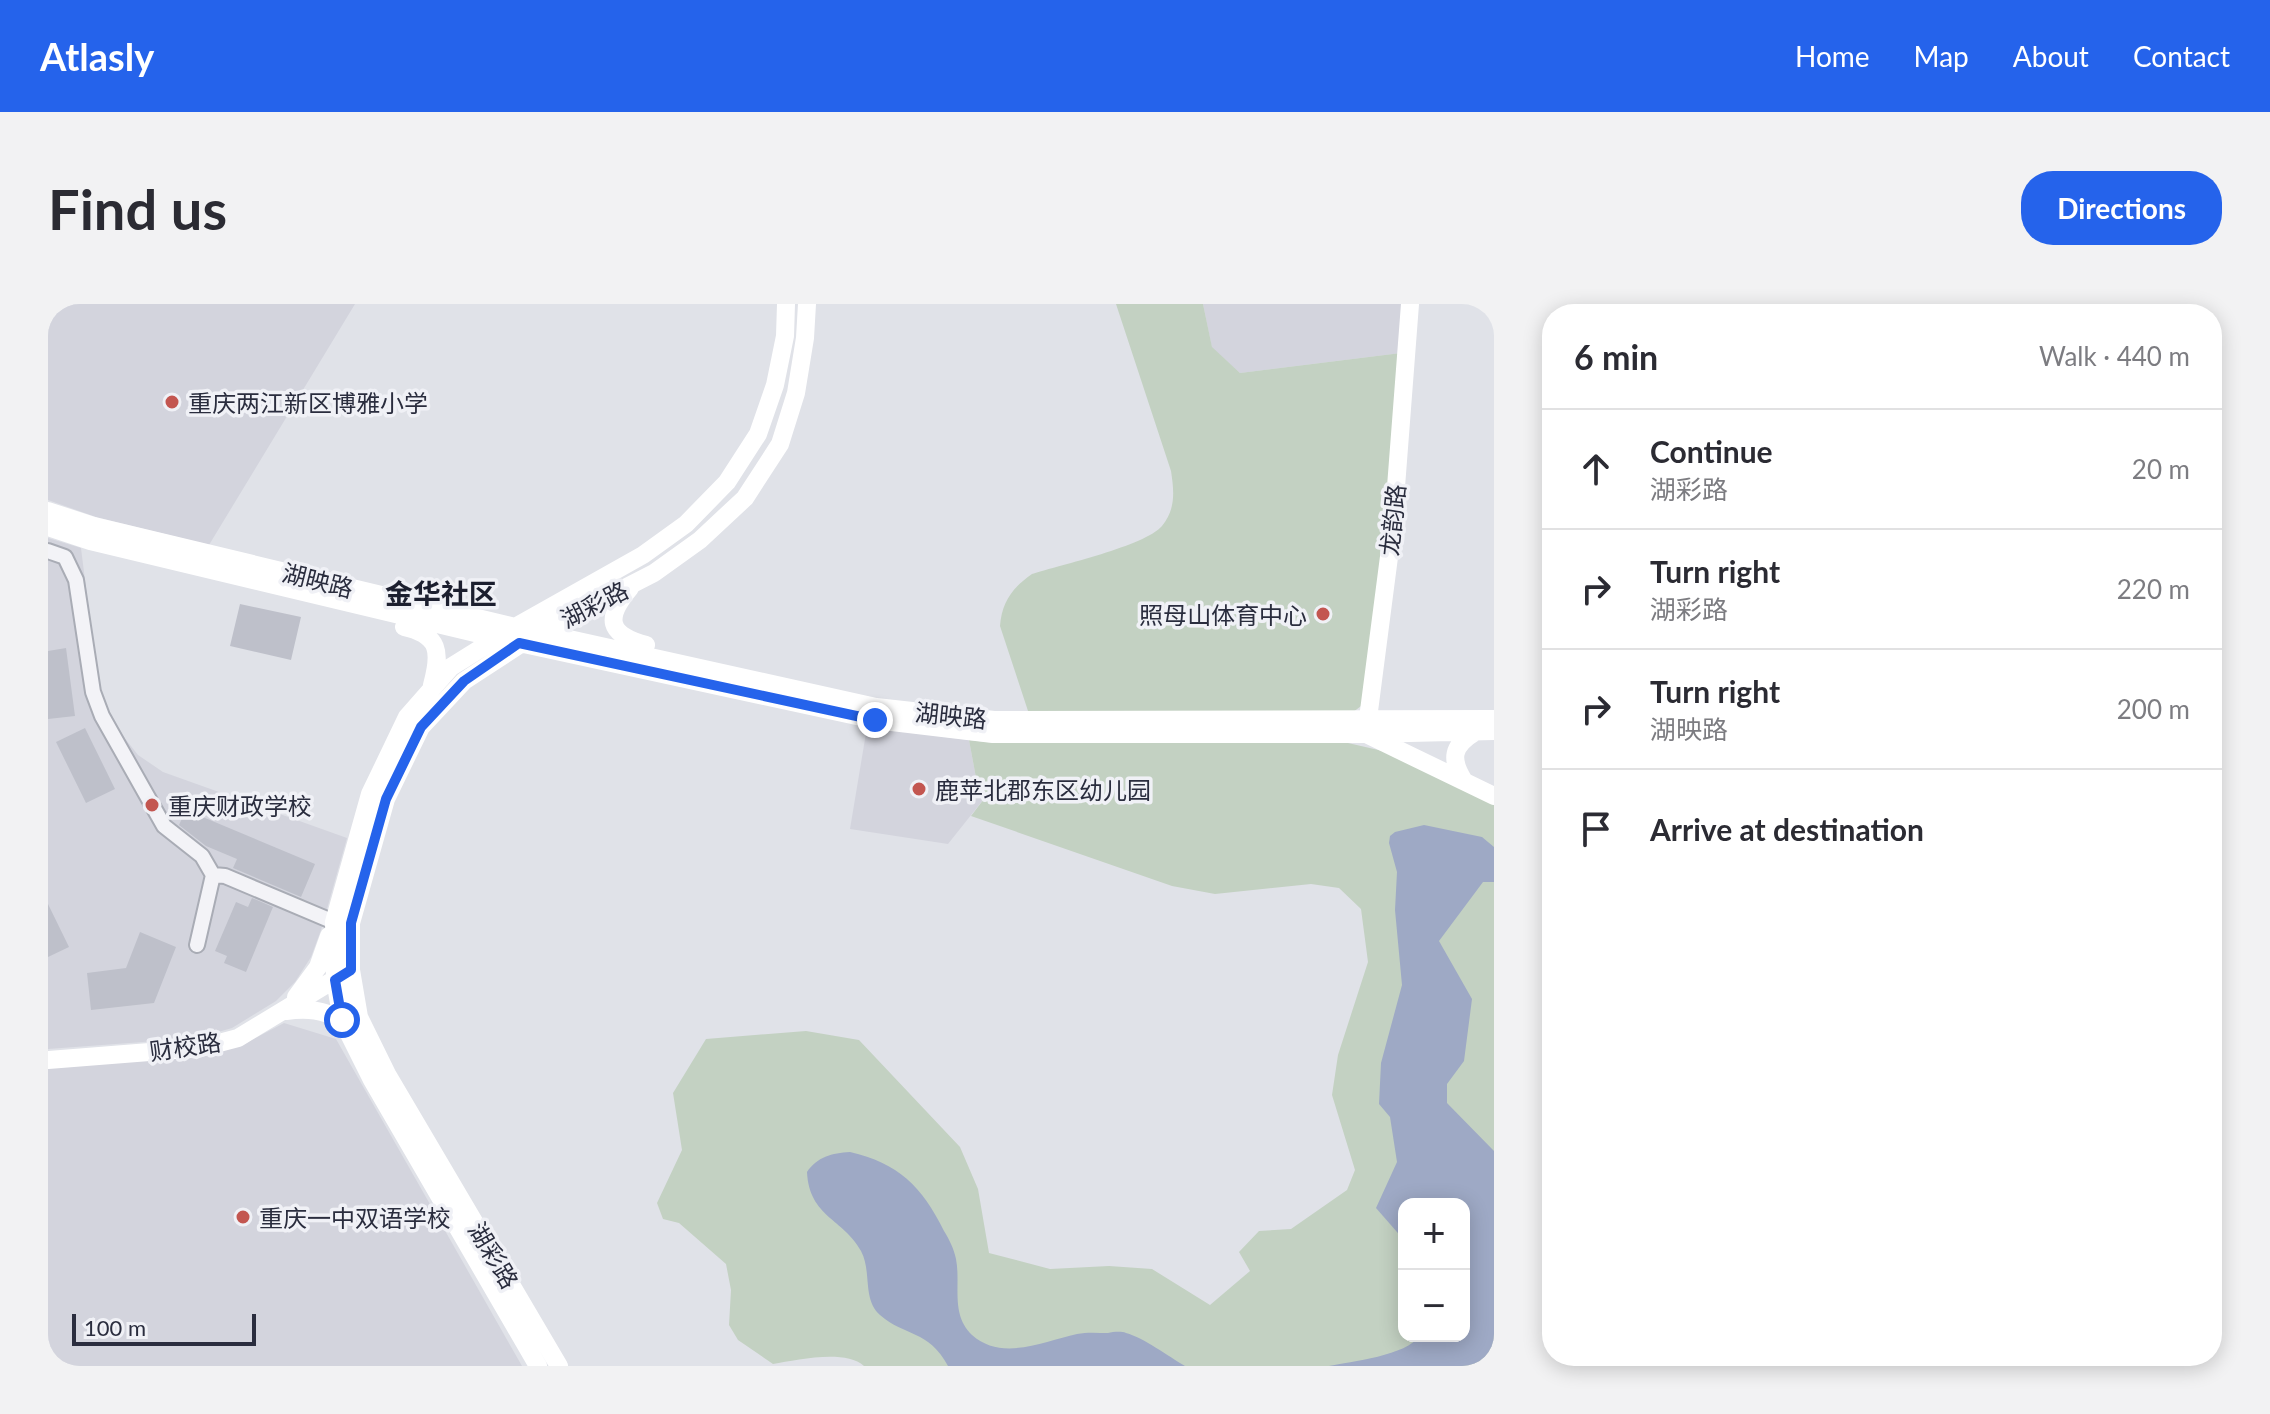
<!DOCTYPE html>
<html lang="en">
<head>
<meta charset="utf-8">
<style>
  body { margin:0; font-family:Lato,"Noto Sans SC",sans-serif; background:#f2f2f3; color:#2b2b33 }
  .controls { position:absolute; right:24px; bottom:24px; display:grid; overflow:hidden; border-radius:16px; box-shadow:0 4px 20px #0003 }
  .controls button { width:72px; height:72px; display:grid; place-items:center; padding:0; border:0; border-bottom:2px solid #e1e1e2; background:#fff; color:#2b2b33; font:40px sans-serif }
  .scale { position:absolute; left:24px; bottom:20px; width:184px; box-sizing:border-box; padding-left:8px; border:4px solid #2a2d3e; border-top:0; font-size:22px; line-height:28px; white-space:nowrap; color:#2a2d3e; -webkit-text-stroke:6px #f0f1f6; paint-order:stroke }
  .stop { position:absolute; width:24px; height:24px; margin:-18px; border:6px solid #2563eb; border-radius:50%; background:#fff }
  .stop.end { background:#2563eb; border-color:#fff; box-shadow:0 2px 8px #0008 }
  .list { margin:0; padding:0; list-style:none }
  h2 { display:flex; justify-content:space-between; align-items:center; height:104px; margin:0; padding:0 32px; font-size:34px }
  h2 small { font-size:26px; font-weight:400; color:#7c7c81 }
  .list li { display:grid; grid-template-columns:52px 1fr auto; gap:24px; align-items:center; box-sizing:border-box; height:120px; padding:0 32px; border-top:2px solid #e1e1e2 }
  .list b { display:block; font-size:30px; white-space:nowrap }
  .list p { margin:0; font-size:26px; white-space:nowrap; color:#7c7c81 }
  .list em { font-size:26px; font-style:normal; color:#7c7c81 }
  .icon { flex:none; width:44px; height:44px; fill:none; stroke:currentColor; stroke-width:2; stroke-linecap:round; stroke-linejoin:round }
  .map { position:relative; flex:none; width:1446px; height:1062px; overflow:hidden; border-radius:32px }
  header { display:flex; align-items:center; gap:48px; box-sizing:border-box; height:112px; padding:0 40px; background:#2563eb; color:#fff }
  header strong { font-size:38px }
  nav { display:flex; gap:44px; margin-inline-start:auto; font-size:28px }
  .intro { display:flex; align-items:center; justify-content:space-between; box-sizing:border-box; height:192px; padding:0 48px }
  h1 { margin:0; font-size:56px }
  .button { padding:20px 36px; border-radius:32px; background:#2563eb; color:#fff; font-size:28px; font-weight:700 }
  main { display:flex; gap:48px; padding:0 48px }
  aside { flex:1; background:#fff; border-radius:32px; box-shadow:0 4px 20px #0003 }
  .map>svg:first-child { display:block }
  .built { fill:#d3d4dd }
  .green { fill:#c3d1c2; fill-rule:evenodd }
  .water { fill:#9ea9c5 }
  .building { fill:#bec0ca }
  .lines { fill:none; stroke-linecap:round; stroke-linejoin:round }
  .street-casing { stroke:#a9acb5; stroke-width:18 }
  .street { stroke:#f3f3f7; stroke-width:14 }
  .secondary { stroke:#fff; stroke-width:18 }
  .route { stroke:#2563eb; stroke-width:10 }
  .poi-dot { fill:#c35650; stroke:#f0f1f6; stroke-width:3 }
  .labels { text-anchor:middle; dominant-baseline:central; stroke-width:7; stroke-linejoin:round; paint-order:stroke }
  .poi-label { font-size:24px; fill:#2a2d3e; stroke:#f0f1f6; text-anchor:start }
  .street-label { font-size:24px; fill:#2a2d3e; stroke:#f0f1f6 }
  .quarter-label { font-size:28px; font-weight:bold; fill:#1c1f2f; stroke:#f0f1f6 }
</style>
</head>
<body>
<header>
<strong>Atlasly</strong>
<nav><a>Home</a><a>Map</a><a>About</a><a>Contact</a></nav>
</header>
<div class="intro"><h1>Find us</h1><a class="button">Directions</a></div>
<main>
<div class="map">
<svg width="1446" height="1062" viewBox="0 0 1446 1062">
  <rect width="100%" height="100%" fill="#e0e2e8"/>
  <path class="built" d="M0,0H307L161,241L48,213L0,196Z
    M1155,0H1356L1353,49L1192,69L1164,44Z
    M0,234L33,244L51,388L68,423L90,451L115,468L299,534L273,626L263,653L247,678L228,697L184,724L149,734L0,745Z
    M819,423L921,436L929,479L939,491L900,540L802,525Z
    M236,719L288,735L474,1062H0V764L194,741Z"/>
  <path class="green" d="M1068,0H1155L1164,43L1192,69L1353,49L1340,221L1317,399L1300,412L981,410L952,322C954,298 964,284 984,270C1012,261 1097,242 1114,222C1128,205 1126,187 1123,167Z
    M921,436L947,439H1300L1339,448L1446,501V1062H816C797,1045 749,1056 725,1060L690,1036L681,1021L683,986L678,960L631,919L615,915L609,899L634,846L625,789L658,735L758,727L811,736L912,843L930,885L941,949L1002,965L1061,962L1104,965L1162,1001L1202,967L1191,948L1211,927L1243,925L1299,886L1307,866L1284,791L1290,751L1320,658L1313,605L1291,584L1263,580L1167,590L1124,582L923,512L939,491L929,479ZM1356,900H1416V1032H1356Z"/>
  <path class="water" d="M1376,521L1434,533L1446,543V578H1435L1391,637L1424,695L1416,757L1399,780V799L1446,847V1062H1281C1302,1058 1360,1051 1371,1032H1416V900H1356V936L1328,904L1349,858L1342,813L1331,800L1333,759L1354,681L1347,606L1349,568L1341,539L1342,532L1347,528Z
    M802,848C850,859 874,882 896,927C901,935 906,945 908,955C913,980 902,1010 924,1031C954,1058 996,1037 1029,1030C1039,1028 1050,1029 1060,1029C1065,1028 1073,1027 1078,1029C1096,1034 1120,1052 1137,1062H900C880,1025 857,1033 832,1011C814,995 824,967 813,947C796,915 761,913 759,868C769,853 784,849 802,848Z"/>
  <path class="building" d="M192,300L253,313L243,356L182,342Z
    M18,344L27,412L0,415V347Z
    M37,424L67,485L38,499L8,438Z
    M138,506L267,560L253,593L185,564L189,555L158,542L131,521Z
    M204,594L225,603L198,668L176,659L179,652L167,647L188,598L200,603Z
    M0,600L21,643L0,653Z
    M92,628L128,643L106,699L43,706L39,669L78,664Z"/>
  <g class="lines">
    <defs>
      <path id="street" d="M0,247L17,253L28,276L45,388L54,412L116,522L154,552L165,571L149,641
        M165,571L177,572L286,618"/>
    </defs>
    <use href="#street" class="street-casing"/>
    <use href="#street" class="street"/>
    <path class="secondary" d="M1362,0L1345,222L1318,430L1446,492
      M0,207L46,222L467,323L828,403L946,416L1446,415
      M0,223L42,237L448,334L827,416L945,430H1318L1446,427
      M582,284C557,314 559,330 598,341
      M356,323C392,331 393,348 384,381
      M1416,477C1402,455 1404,442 1427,428
      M248,693L270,663L281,632
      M238,707C260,704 275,706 294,716
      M0,756L152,744L190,734L294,671
      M490,1062L324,776L294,716L287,676L286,618L322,490L359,413L403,363L467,323L595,251L638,220L679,178L710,130L727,81L737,32L738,0
      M511,1062L339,770L311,713L303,666V619L338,495L373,423L416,377L491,328L606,269L652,236L697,194L732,140L748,89L757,34L759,0"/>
  </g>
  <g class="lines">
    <path class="route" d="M294,716L287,676L303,666V619L338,495L373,423L416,377L471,339L827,416"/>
  </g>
  <g class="poi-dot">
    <circle cx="124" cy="98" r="8"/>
    <circle cx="1275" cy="310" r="8"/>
    <circle cx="871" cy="485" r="8"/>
    <circle cx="104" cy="501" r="8"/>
    <circle cx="195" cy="913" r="8"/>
  </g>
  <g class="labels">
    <g class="poi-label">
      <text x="140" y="98">重庆两江新区博雅小学</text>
      <text x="1259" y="310" text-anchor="end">照母山体育中心</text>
      <text x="887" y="485">鹿苹北郡东区幼儿园</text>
      <text x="120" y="501">重庆财政学校</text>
      <text x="211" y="913">重庆一中双语学校</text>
    </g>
    <g class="street-label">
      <text transform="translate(1344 216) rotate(-84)">龙韵路</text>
      <text transform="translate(270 276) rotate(14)">湖映路</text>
      <text transform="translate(546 300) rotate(-27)">湖彩路</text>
      <text transform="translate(903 411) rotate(6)">湖映路</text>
      <text transform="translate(137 742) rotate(-8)">财校路</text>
      <text transform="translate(446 951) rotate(59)">湖彩路</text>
    </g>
    <g class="quarter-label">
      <text x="393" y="289">金华社区</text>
    </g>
  </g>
</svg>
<div class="controls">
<button>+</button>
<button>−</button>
</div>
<div class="scale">100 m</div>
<div class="stop" style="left:294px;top:716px"></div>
<div class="stop end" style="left:827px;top:416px"></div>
</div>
<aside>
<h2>6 min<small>Walk · 440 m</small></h2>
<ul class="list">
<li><svg class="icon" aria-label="ahead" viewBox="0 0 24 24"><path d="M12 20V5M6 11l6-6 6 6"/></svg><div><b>Continue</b><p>湖彩路</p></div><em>20 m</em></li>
<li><svg class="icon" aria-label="right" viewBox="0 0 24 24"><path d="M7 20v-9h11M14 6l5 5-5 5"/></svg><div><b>Turn right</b><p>湖彩路</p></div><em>220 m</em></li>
<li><svg class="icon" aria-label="right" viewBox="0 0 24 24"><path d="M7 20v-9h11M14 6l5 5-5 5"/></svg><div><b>Turn right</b><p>湖映路</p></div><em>200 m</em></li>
<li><svg class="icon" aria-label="arrive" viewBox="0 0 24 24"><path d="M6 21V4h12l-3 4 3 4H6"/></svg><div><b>Arrive at destination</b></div></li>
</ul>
</aside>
</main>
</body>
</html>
